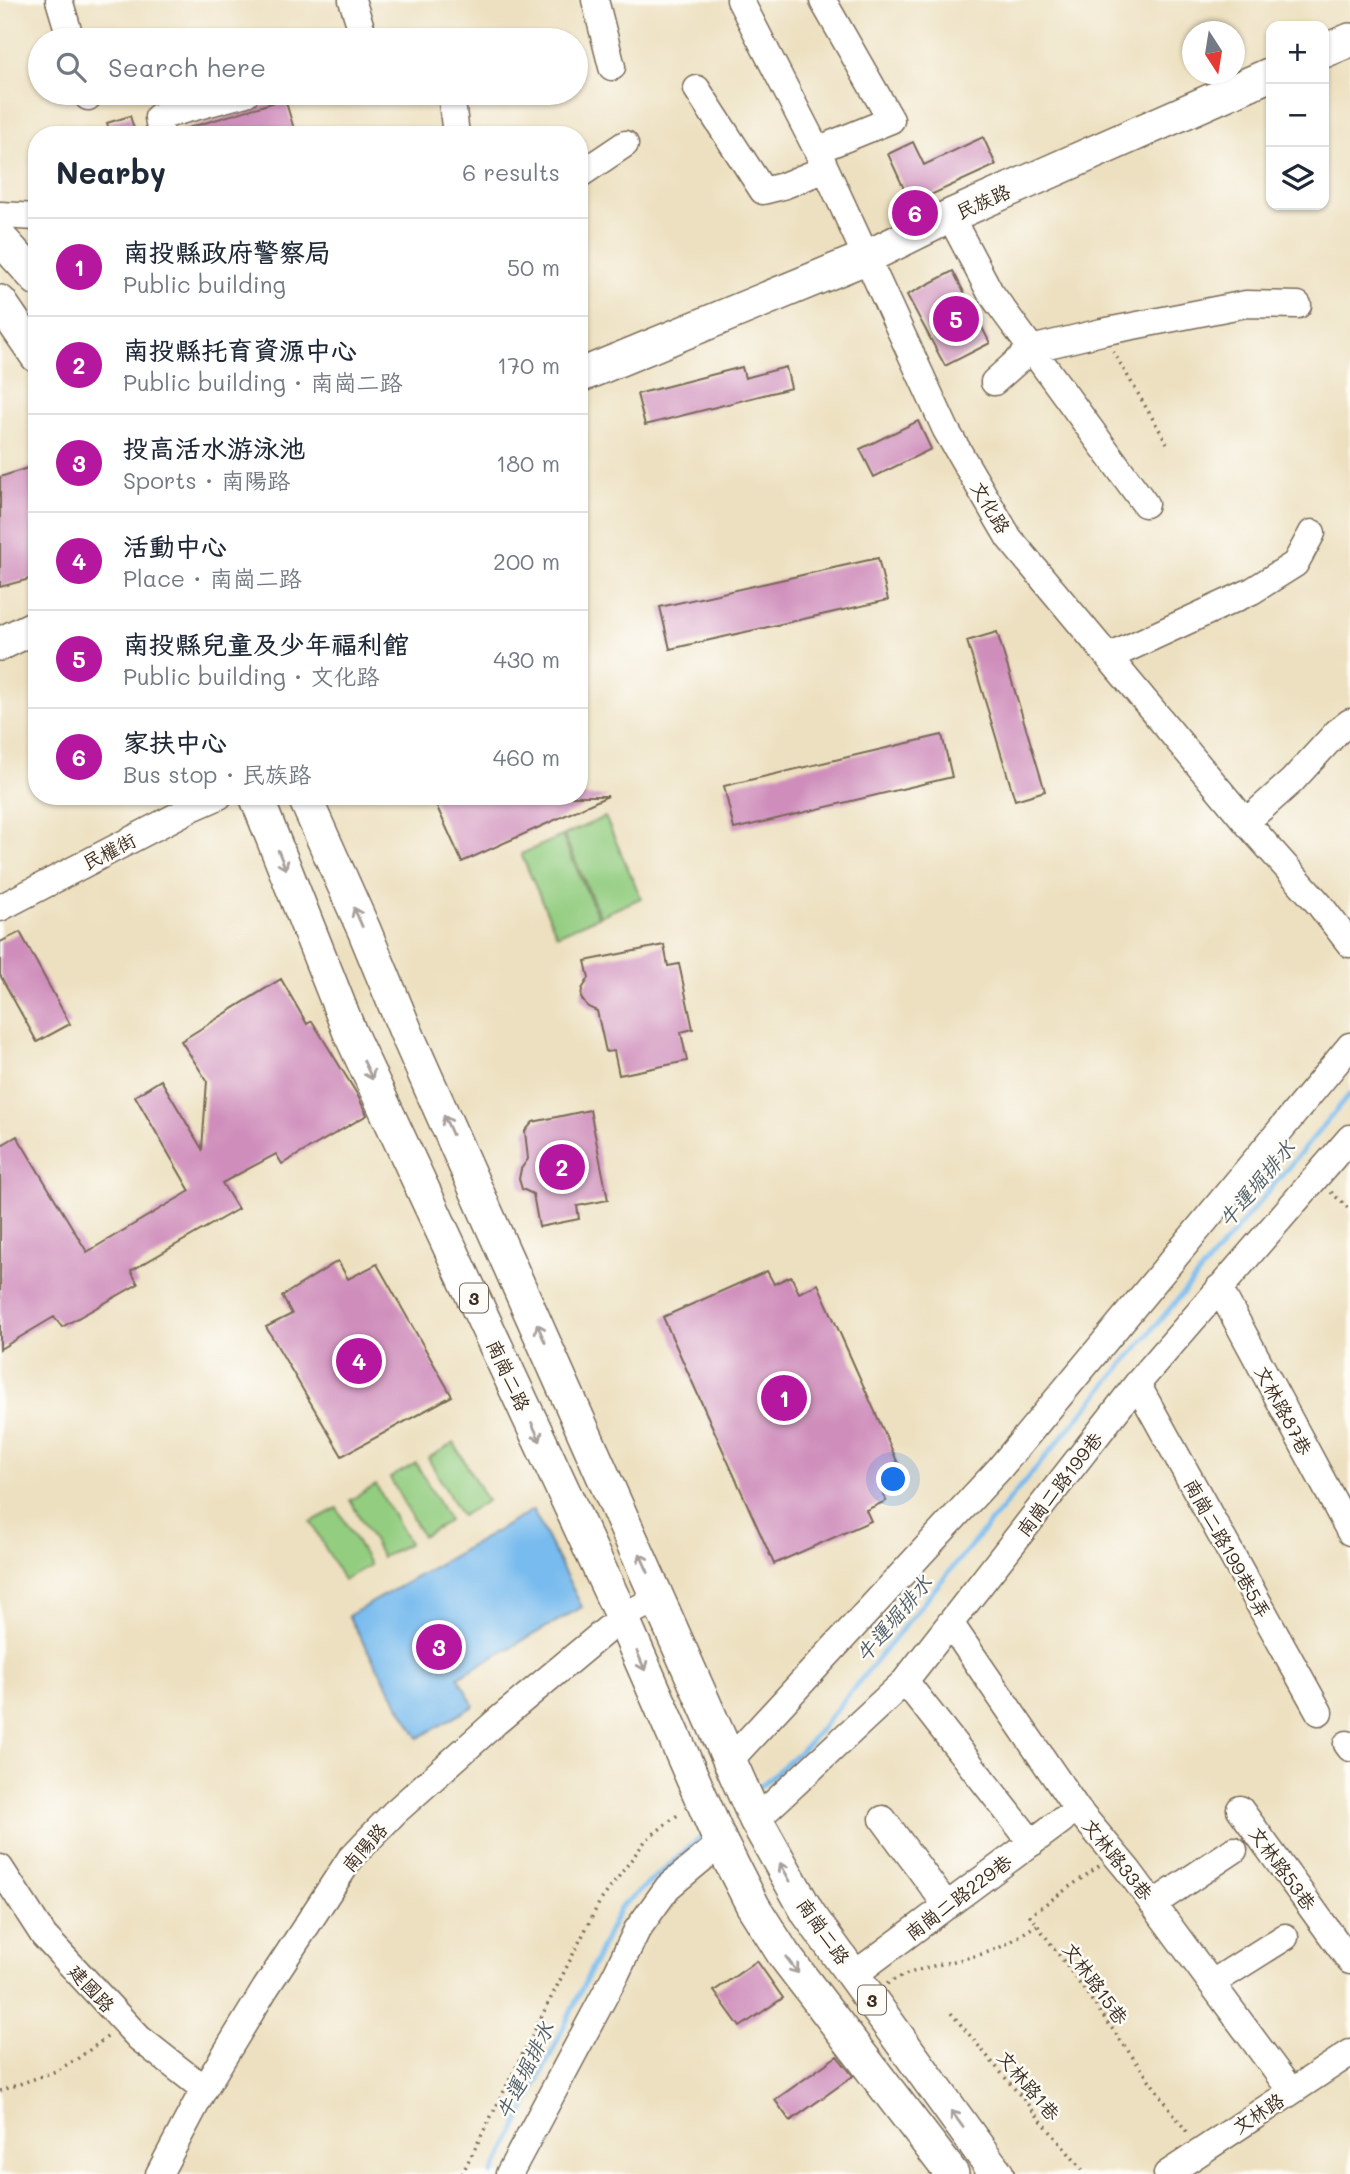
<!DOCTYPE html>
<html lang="en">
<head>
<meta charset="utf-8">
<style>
  body { margin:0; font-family:Mali,"LXGW WenKai TC",sans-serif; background:#f6f6f7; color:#1f2937 }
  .controls { position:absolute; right:21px; top:21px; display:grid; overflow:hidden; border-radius:14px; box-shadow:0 2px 5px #0004 }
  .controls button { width:63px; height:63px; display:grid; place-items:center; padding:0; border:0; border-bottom:2px solid #e0e1e3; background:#fff; color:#1f2937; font:35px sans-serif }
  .compass { position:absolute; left:1182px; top:21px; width:63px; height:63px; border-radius:50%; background:#fff; box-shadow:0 2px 5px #0004; rotate:168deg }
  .you { position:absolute; left:894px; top:1480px; width:24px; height:24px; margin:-18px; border:5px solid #fff; border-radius:50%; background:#1a73e8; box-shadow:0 0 0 10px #1a73e833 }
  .badge { display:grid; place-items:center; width:46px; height:46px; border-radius:50%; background:#b5179e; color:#fff; font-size:23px; font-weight:700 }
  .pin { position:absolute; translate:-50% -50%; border:4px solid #fff; box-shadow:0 2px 7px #0006 }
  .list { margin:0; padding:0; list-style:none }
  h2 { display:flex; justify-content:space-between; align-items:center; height:91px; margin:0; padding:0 28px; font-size:30px }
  h2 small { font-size:23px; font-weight:400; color:#747a83 }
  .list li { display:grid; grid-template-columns:46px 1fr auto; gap:21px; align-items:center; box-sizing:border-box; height:98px; padding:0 28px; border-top:2px solid #e0e1e3 }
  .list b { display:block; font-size:26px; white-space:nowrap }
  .list p { margin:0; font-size:23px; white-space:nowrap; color:#747a83 }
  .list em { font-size:23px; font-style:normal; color:#747a83 }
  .icon { flex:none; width:38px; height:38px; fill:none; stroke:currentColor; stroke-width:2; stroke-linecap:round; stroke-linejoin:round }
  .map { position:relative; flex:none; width:1350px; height:2174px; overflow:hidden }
  .search { position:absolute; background:#fff; box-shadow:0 2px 5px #0004; left:28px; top:28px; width:560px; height:77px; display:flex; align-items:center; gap:18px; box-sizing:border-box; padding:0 24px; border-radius:38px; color:#747a83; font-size:26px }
  .panel { position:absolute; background:#fff; box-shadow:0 2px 5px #0004; left:28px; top:126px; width:560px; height:679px; border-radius:28px }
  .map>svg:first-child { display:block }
  .green { fill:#93cd80; stroke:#677c4f; stroke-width:2 }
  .water { fill:#78bbee; stroke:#5a7286; stroke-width:2 }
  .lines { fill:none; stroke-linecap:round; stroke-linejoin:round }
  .stream { stroke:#78bbee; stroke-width:5 }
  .building { fill:#cf8dbb }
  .minor-casing { stroke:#796a57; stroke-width:29 }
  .major-casing { stroke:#796a57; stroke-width:36 }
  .path { stroke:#796a57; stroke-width:3.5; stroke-dasharray:2 5; stroke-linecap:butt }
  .minor { stroke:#fff; stroke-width:26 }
  .major { stroke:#fff; stroke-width:33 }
  .oneway { stroke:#a79f9a }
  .labels { text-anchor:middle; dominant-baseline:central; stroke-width:5; stroke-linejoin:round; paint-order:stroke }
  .shield { fill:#fdfcf7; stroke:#75695f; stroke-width:2 }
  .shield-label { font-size:18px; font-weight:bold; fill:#3b2a1e }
  .street-label { font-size:19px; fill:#3b2a1e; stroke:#fdfcf7 }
  .water-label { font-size:21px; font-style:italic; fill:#505d67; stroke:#fdfcf7 }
</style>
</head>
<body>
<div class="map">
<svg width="1350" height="2174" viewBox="0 0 1350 2174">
  <rect width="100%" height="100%" fill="#fdfcf7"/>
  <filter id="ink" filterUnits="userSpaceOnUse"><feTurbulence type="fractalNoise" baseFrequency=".0143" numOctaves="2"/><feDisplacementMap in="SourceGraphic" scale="14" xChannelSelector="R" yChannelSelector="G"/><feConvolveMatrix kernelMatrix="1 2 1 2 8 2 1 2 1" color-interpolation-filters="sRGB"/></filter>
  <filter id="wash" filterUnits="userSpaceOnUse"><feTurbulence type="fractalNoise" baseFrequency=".00686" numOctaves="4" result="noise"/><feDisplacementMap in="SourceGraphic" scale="28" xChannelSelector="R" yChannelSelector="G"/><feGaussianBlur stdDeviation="1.57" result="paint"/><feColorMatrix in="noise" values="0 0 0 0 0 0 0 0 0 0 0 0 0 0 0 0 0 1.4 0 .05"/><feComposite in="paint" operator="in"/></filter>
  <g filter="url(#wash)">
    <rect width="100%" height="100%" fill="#ede0c0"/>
    <path class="green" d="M605,817L641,898L600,916L564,835Z
      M562,836L598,917L557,935L521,854Z
      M454,1443L487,1501L461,1516L428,1458Z
      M416,1463L449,1521L422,1536L390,1478Z
      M376,1485L409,1543L382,1557L350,1500Z
      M337,1508L370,1565L343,1580L311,1522Z"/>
    <path class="water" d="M533,1510L582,1607L458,1677L474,1706L418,1738L348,1616Z"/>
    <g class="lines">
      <path class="stream" d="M755,1791L808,1744L943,1579L1350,1094
        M492,2174L504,2153L620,1908L705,1834"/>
    </g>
    <g id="blocks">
      <path class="building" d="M285,99L294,129L275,135H179L178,131Z
        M130,116L136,135H111L107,123Z
        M983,137L996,165L911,204L888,154L913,142L924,165Z
        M953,271L990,343L945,366L907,295Z
        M742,367L745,378L786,367L791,388L645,425L637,394Z
        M918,421L931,449L874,477L860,449Z
        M37,465V513L30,516L37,539V577L0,587V477Z
        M878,558L888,600L670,649L660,607Z
        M997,632L1045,791L1015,800L967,641Z
        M942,735L952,777L734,829L724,786Z
        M432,796H608L462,862Z
        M20,932L70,1024L37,1042L0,975V942Z
        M664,945L668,966L679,964L693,1029L681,1032L687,1061L619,1075L614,1051L606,1052L597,1011L588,1007L581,998L582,989L589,978L585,961Z
        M281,979L307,1024L312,1021L357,1094L367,1115L282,1164L276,1154L222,1183L238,1209L131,1271L138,1284L62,1327L54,1317L0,1349V1146L17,1136L87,1252L190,1191L135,1096L161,1080L202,1149L207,1081L181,1041Z
        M590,1110L608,1200L577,1206L579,1219L539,1227L533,1194L522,1189L519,1179L521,1169L528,1159L525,1131L533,1122Z
        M338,1261L348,1279L377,1264L452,1396L342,1456L266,1327L292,1314L282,1296Z
        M767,1271L774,1284L791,1276L799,1293L818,1284L905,1479L881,1490L886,1501L866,1510L871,1521L774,1564L663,1317Z
        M757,1961L783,1998L740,2027L714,1991Z
        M837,2056L853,2076L790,2121L775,2100Z"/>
    </g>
  </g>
  <g filter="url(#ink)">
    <use href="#blocks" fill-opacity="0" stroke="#796a57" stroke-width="2"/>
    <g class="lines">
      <defs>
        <path id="minor" d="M59,0L71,40
          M352,0L365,40
          M595,0L612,67
          M740,0L817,150L946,430L1009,538L1246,822L1319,904L1350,944
          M697,89L763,191L783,186L825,169
          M86,93L88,97
          M451,93L456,135
          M161,135L158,117L246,93
          M817,150L891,120L823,1
          M579,175L625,144
          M0,215L37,217
          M950,216L990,292L1145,504
          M994,382L1031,349L1102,332L1246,304L1298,305
          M1109,657L1252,591L1295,564L1312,533
          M1246,822L1292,781L1337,732L1350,722
          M0,908L194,807L219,796
          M1219,1288L1350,1532
          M1137,1384L1319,1712
          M950,1623L1077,1809L1128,1870L1291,2091
          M905,1681L1032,1843
          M1347,1744L1350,1748
          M730,1760L999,1469L1350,1046
          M1240,1809L1350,1961
          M883,1819L947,1906
          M756,1820L905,1681L1137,1384L1350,1138
          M0,1868L44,1936L139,2038L204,2089
          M1153,1904L1234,1850
          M855,1974L1062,1820
          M1212,1983L1285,1937
          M159,2174L204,2089L265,1989L350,1859L394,1813L496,1722L622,1617L659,1597
          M509,2174L616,1974L637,1930L668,1887L721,1843
          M1167,2174L1350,2053"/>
        <path id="major" d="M1324,51L1350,40
          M0,238L37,279
          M0,302L37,356
          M579,376L865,258L950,216L1271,74
          M0,644L37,626
          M256,796L350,1033L622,1617L721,1843L753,1906L784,1955L952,2174
          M304,796L364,930L409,1039L756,1820L808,1913L997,2174"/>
      </defs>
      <use href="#minor" class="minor-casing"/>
      <use href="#major" class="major-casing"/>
      <path class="path" d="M1113,351L1167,443
        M1331,1192L1350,1210
        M1099,1866L1030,1915L1189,2135
        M887,1984C920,1964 959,1963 994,1950C1009,1944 1023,1933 1037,1925
        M951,2013L1086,2174
        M0,2091L56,2071L77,2059L110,2035
        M462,2174L599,1903L646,1840L680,1813"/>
      <use href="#minor" class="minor"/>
      <use href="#major" class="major"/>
    </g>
    <defs><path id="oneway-shaft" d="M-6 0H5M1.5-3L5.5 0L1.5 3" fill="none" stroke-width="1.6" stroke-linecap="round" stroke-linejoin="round" transform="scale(1.75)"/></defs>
    <g class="oneway">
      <use href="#oneway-shaft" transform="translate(282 860) rotate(68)"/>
      <use href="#oneway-shaft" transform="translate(358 917) rotate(-114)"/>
      <use href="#oneway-shaft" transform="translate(368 1070) rotate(65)"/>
      <use href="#oneway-shaft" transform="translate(448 1125) rotate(-114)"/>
      <use href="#oneway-shaft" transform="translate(541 1333) rotate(-114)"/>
      <use href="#oneway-shaft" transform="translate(536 1432) rotate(65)"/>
      <use href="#oneway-shaft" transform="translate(644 1563) rotate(-114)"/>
      <use href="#oneway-shaft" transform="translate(641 1661) rotate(67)"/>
      <use href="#oneway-shaft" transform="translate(785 1872) rotate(-119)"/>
      <use href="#oneway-shaft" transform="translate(792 1965) rotate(53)"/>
      <use href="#oneway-shaft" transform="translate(957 2119) rotate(-126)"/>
    </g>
  </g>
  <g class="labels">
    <g class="shield">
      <rect x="460" y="1283.5" width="28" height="29" rx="5"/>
      <rect x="858" y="1985.5" width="28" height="29" rx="5"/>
    </g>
    <g class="shield-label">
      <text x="474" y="1298">3</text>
      <text x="872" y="2000">3</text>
    </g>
    <g class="street-label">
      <text transform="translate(983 201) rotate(-24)">民族路</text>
      <text transform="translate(991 507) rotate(59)">文化路</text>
      <text transform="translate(109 851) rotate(-27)">民權街</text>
      <text transform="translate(509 1375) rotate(65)">南崗二路</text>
      <text transform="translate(1284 1410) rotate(62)">文林路87巷</text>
      <text transform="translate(1059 1484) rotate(-52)">南崗二路199巷</text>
      <text transform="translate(1228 1548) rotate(61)">南崗二路199巷5弄</text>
      <text transform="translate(364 1847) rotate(-49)">南陽路</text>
      <text transform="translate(1118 1859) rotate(51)">文林路33巷</text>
      <text transform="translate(1283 1868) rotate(54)">文林路53巷</text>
      <text transform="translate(958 1897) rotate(-37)">南崗二路229巷</text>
      <text transform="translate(824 1931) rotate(55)">南崗二路</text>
      <text transform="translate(1096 1983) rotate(54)">文林路15巷</text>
      <text transform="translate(92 1988) rotate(47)">建國路</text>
      <text transform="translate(1029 2085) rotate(50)">文林路1巷</text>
      <text transform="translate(1258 2113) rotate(-33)">文林路</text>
    </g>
    <g class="water-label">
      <text transform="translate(1256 1183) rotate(-50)">牛運堀排水</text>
      <text transform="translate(893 1618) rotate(-50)">牛運堀排水</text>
      <text transform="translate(524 2070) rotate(-64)">牛運堀排水</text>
    </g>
  </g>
</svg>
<div class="controls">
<button>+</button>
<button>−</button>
<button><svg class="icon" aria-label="layers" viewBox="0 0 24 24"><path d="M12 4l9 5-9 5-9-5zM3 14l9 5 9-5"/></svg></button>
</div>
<svg class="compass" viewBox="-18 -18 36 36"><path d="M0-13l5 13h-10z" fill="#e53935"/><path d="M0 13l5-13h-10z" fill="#747a83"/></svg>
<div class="you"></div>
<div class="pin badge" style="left:784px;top:1398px">1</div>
<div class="pin badge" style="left:562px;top:1167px">2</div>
<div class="pin badge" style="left:439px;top:1647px">3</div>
<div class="pin badge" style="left:359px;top:1361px">4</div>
<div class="pin badge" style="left:956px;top:319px">5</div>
<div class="pin badge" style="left:915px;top:213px">6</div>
<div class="search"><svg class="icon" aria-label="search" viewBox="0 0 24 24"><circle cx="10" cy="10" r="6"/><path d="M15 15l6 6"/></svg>Search here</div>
<section class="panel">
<h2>Nearby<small>6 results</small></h2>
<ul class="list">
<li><span class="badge">1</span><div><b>南投縣政府警察局</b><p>Public building</p></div><em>50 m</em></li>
<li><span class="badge">2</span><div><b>南投縣托育資源中心</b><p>Public building · 南崗二路</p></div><em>170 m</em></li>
<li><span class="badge">3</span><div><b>投高活水游泳池</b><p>Sports · 南陽路</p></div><em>180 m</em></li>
<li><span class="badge">4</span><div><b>活動中心</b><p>Place · 南崗二路</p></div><em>200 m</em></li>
<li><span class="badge">5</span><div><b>南投縣兒童及少年福利館</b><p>Public building · 文化路</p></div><em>430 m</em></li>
<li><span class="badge">6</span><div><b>家扶中心</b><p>Bus stop · 民族路</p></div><em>460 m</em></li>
</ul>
</section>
</div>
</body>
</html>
